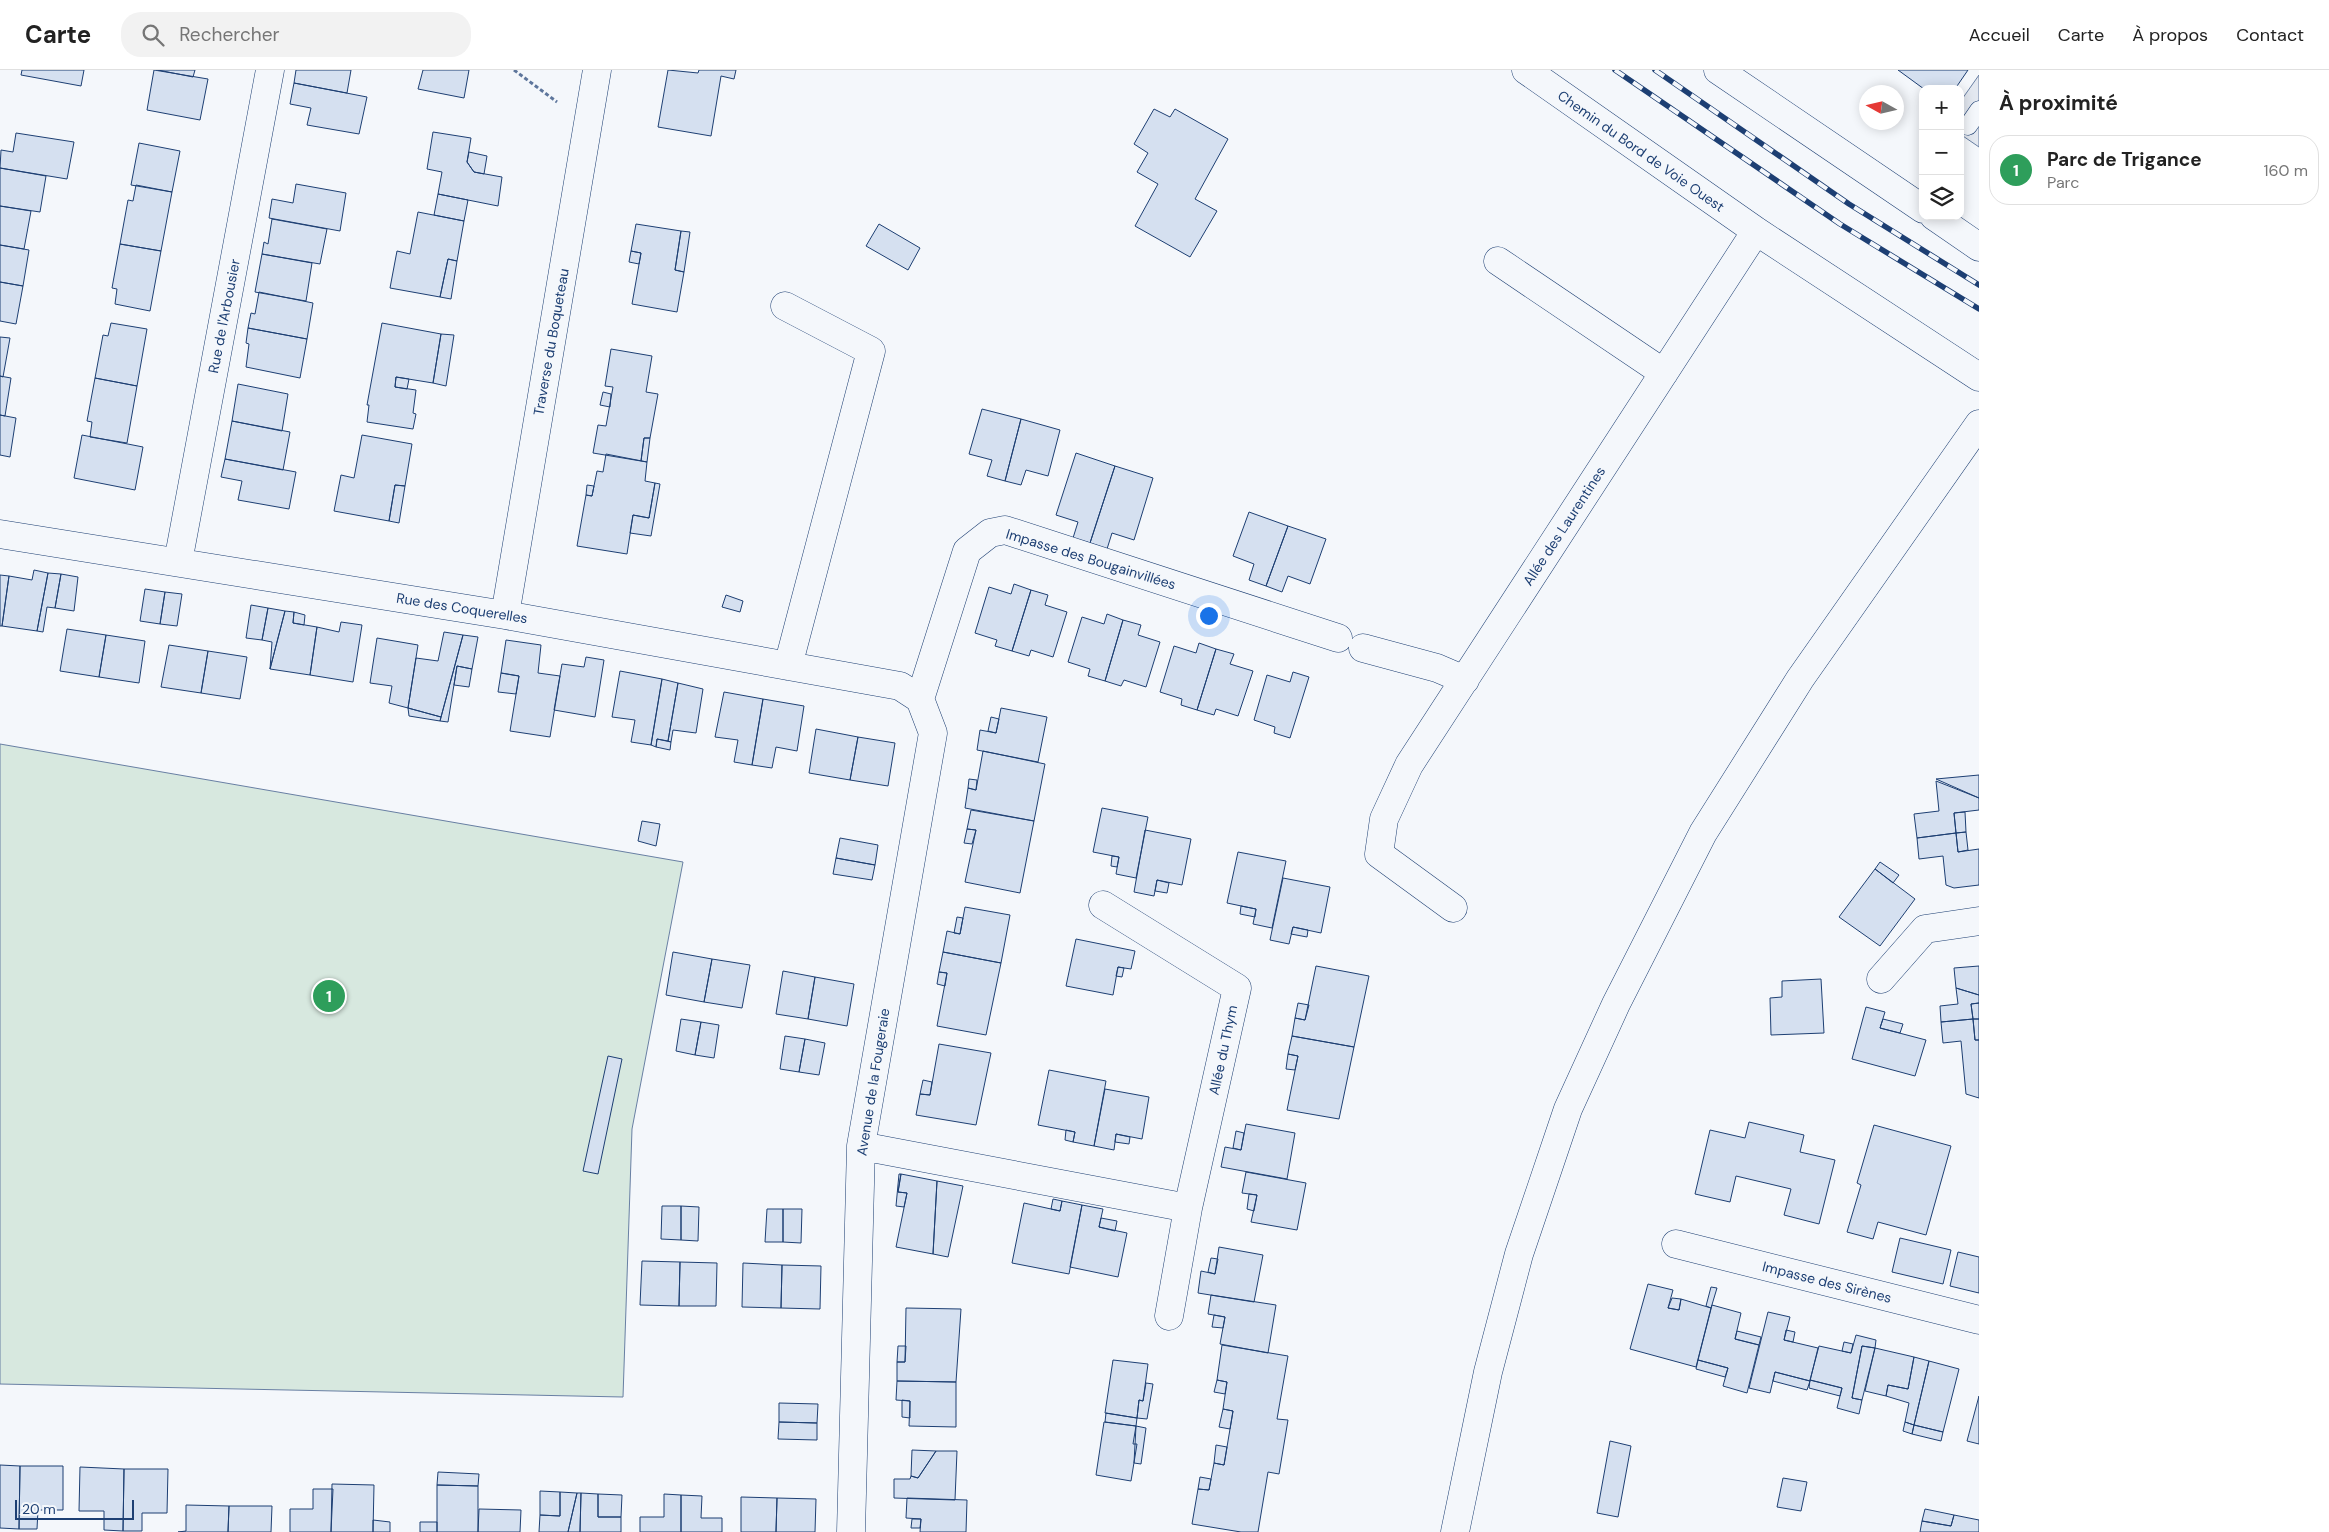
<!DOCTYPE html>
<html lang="fr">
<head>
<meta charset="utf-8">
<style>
  body { margin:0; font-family:"DM Sans",sans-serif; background:#f2f2f2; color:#222 }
  .controls { position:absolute; right:15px; top:15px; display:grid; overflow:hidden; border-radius:10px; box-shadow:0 2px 12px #0003 }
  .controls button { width:45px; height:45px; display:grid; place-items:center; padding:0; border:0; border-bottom:1px solid #e0e0e0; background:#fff; color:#222; font:25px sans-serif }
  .compass { position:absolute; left:1859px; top:15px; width:45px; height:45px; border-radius:50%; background:#fff; box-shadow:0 2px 12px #0003; rotate:278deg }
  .scale { position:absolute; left:15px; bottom:12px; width:119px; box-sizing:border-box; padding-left:5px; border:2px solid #1d3f73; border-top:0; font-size:14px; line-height:18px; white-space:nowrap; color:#1d3f73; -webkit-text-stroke:4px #f4f7fb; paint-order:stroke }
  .you { position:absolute; left:1208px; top:545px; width:18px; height:18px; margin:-12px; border:4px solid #fff; border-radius:50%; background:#1a73e8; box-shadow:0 0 0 8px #1a73e833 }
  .badge { display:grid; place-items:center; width:32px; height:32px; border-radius:50%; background:#c62828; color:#fff; font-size:16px; font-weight:700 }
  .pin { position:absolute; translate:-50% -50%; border:2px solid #fff; box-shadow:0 1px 5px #0006 }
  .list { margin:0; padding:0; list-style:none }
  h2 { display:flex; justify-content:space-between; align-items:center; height:65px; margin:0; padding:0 20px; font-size:21px }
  h2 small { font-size:16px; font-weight:400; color:#767676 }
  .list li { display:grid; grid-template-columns:32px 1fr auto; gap:15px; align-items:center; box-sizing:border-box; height:70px; margin:0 10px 10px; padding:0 10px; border:1px solid #e0e0e0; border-radius:20px }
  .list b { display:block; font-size:19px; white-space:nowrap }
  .list p { margin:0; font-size:16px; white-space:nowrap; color:#767676 }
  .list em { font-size:16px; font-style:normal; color:#767676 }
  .icon { flex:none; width:28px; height:28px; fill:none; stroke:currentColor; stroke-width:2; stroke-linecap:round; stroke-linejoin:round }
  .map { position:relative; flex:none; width:1979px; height:1462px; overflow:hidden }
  header { display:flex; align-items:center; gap:30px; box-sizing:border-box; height:70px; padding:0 25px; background:#fff; border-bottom:1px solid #e0e0e0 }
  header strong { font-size:24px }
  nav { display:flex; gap:28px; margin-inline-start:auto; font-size:18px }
  .search { width:350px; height:45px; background:#f2f2f2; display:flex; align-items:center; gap:12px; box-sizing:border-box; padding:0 18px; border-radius:20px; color:#767676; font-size:19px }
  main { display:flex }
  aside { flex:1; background:#fff }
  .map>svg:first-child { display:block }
  .green { fill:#d7e8df; stroke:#687fa3 }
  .parking { fill:#e3e8f0; stroke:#687fa3 }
  .building { fill:#d5e0f0; stroke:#1d3f73 }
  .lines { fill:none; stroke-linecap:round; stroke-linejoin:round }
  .service-casing { stroke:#1d3f73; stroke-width:19 }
  .minor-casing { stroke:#1d3f73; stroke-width:29 }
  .primary-casing { stroke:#1d3f73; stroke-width:29 }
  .path { stroke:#5e769c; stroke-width:3; stroke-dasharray:4 2.5; stroke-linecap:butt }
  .service { stroke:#f4f7fb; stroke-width:18 }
  .minor { stroke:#f4f7fb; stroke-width:28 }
  .primary { stroke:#f4f7fb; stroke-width:28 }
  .rail-casing { stroke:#1d3f73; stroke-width:5.5 }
  .rail { stroke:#f4f7fb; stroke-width:4; stroke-dasharray:11; stroke-linecap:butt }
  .labels { text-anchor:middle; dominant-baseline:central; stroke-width:4; stroke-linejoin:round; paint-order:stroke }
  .street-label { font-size:14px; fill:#1d3f73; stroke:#f4f7fb }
</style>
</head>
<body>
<header>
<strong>Carte</strong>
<div class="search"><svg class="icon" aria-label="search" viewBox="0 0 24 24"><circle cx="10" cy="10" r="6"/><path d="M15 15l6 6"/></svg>Rechercher</div>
<nav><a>Accueil</a><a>Carte</a><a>À propos</a><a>Contact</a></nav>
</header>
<main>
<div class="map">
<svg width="1979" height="1462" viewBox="0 0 1979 1462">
  <rect width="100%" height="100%" fill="#f4f7fb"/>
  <path class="green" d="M0,674L683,792L632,1059L623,1327L0,1314Z"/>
  <path class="parking" d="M1979,5V77L1960,64V32Z"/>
  <path class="building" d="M22,0H84L81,16L21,5Z
    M154,0L208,9L200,50L147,40Z
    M158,0H195L193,7Z
    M296,0H351L347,23L294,13Z
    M423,0H469L464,28L418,19Z
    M668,0L698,3L699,0H736L734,9L721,6L711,66L658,57Z
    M1898,0H1968L1955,19H1924Z
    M294,13L367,27L359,64L307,55L311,38L290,34Z
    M1154,39L1170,47L1175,39L1228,69L1195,129L1217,141L1190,187L1135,156L1158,114L1137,102L1148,83L1134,74Z
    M433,62L471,68L467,92L474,102L502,107L498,136L438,124L442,102L427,99Z
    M16,63L74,72L67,109L0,98L1,80L13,82Z
    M139,73L180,81L172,122L131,115Z
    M469,82L487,86L484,104L474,102L467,92Z
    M0,98L46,106L40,142L0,136Z
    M296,114L346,123L340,161L269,148L272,129L293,133Z
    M136,115L172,122L161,181L120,174L128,130L133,131Z
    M438,124L468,130L464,151L434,145Z
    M0,136L31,141L24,179L0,175Z
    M418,142L464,151L457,191L448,189L440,227L390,218L397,181L410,184Z
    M272,149L327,159L320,194L262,184L264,172L268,174Z
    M636,154L681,161L675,200L684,202L677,242L632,234L641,183L631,181Z
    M879,154L920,178L908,200L866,176Z
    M681,161L690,162L684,202L675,200Z
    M120,174L161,181L150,241L115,234L117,219L112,218Z
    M0,175L29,180L23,216L0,212Z
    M631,181L641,183L639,194L629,192Z
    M262,184L312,193L306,231L255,222Z
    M448,189L457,191L451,229L440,227Z
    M0,212L23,216L16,254L0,251Z
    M259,222L313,233L307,269L248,258L251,243L255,244Z
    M111,253L147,259L137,316L95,308L103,265L108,266Z
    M382,253L441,264L433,313L396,307L395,317L416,320L413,343L416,344L413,359L367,352L369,335H367Z
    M248,258L307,269L300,308L246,297L249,274L246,273Z
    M441,264L454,265L446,316L433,313Z
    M0,267L10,268L3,307L0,306Z
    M611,279L652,286L646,322L658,324L650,368H644L641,391L593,383L598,355L606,356L613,317L605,316Z
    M0,306L11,308L5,346L0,345Z
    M396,307L409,309L407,319L395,317Z
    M95,308L137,316L127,373L90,367L92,352L87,351Z
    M238,314L288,324L282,361L232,351Z
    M603,322L611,324L610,337L600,335Z
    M982,339L1021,349L1005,411L987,406L992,390L969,384Z
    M0,345L16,348L10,387L0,385Z
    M1021,349L1060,360L1048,406L1026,400L1021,415L1005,411Z
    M232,351L290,362L283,400L225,389Z
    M82,365L143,377L135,420L74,408Z
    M362,365L412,374L405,416L395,415L389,451L334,441L341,405L354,408Z
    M644,368H650L647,392L641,391Z
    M1076,383L1115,396L1090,473L1073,468L1078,452L1056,445Z
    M606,384L647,392L645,411L655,413L649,448L633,445L627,484L577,476L586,425L592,426L597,401L603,402Z
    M225,389L296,402L289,439L238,430L242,411L221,407Z
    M1115,396L1153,408L1134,470L1112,463L1107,479L1090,473Z
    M655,413L660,414L651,466L630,463L633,445L649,448Z
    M395,415L405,416L399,453L389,451Z
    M587,415L594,416L592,426L586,425Z
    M1249,442L1288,456L1266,516L1249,510L1254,494L1233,486Z
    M1288,456L1326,469L1310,514L1288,506L1282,522L1266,516Z
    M34,500L48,503L37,561L2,556L9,506L32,510Z
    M48,503L61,504L55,538L47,537L43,562L37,561Z
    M61,504L78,507L74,541L55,538Z
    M0,505L9,506L2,556H0Z
    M1014,514L1031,520L1012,581L995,576L997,570L975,563L989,517L1011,524Z
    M145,519L165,522L160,554L140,551Z
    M1031,520L1048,525L1045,535L1067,542L1053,587L1031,580L1029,586L1012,581Z
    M165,522L182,524L177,556L160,554Z
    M726,525L743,531L740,542L722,537Z
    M251,535L268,538L262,570L246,568Z
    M268,538L285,541L270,599L272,572L262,570Z
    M285,541L294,542L293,553L317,557L310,605L270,599Z
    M294,542L305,545L304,555L293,553Z
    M1107,544L1123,550L1105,611L1088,606L1090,599L1068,592L1082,547L1104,554Z
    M1123,550L1141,555L1138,565L1160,572L1146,617L1124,610L1121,616L1105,611Z
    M341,552L362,555L353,612L310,605L317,557L339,562Z
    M67,559L106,565L99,607L60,601Z
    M444,562L463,565L441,647L408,638L416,588L438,591Z
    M106,565L145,571L139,613L99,607Z
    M463,565L478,567L472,599L457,596L448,652L440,651Z
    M377,568L418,575L408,638L389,633L392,616L370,613Z
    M506,570L541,575L538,603L560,606L550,667L510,661L519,606L501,603Z
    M1199,573L1216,579L1197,640L1181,635L1182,629L1160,622L1174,576L1196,583Z
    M169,575L208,581L201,623L161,617Z
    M1216,579L1234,584L1230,594L1253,601L1238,646L1216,639L1214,645L1197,640Z
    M208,581L247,587L240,629L201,623Z
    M586,587L604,590L595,647L554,640L562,594L584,597Z
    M457,596L472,599L469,617L454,615Z
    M620,601L662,609L651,675L631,672L635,650L612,647Z
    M1293,602L1309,607L1290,668L1274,663L1275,657L1254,650L1267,605L1290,612Z
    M501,603L519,606L516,624L498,622Z
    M662,609L678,613L668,671L657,669L656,677L651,675Z
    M678,613L703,619L696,663L673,660L671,672L668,671Z
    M724,622L763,629L752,695L734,692L738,670L715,667Z
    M763,629L804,636L797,681L776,677L772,698L752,695Z
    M408,638L441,647L440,651L409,646Z
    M1001,638L1047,647L1038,692L977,680L980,660L996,663Z
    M991,647L999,649L996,663L988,661Z
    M816,659L858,667L850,710L809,703Z
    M858,667L895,673L888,716L850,710Z
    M657,669L671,672L670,680L656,677Z
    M983,681L1045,694L1034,751L965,738L968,718L976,720Z
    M1979,705V728L1936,709Z
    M969,709L977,710L976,720L968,718Z
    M1936,711L1979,728V740L1954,743L1956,763L1917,768L1914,744L1939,741Z
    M1102,738L1148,747L1136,808L1116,804L1119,787L1093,782Z
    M971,740L1034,751L1020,823L965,812L976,760L967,759Z
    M1965,742L1966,762L1956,763L1954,743Z
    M642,751L660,754L656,776L638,771Z
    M967,759L976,760L972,774L964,773Z
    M1145,760L1191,769L1182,815L1157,810L1154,826L1134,822Z
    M1966,762L1968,780L1958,782L1956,763Z
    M1956,763L1958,782L1979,779V815L1954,818L1946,815L1943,786L1919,789L1917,768Z
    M840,768L878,775L875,795L836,788Z
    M1238,782L1286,791L1272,858L1253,854L1256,839L1227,833Z
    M1112,786L1119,787L1117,797L1111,796Z
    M836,788L875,795L872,810L833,804Z
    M1880,792L1899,805L1893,813L1875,799Z
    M1875,799L1915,829L1880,876L1839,847Z
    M1283,808L1330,817L1321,863L1293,857L1289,874L1270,870Z
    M1157,810L1169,813L1167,823L1155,821Z
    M1241,836L1256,839L1255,847L1240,844Z
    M965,837L1010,845L1001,893L943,882L947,861L960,864Z
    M957,847L963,848L960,864L954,863Z
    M1293,857L1308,860L1307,867L1291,864Z
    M1076,869L1135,881L1131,899L1118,897L1113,925L1066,916Z
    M673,882L712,889L704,932L666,925Z
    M943,882L1001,893L986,965L937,956L947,903L939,902Z
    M712,889L750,895L742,938L704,932Z
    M1316,896L1369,906L1354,977L1292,966L1295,948L1305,950Z
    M1979,896V925L1956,918L1954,898Z
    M1118,897L1124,898L1122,907L1116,906Z
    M783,901L815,907L808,949L776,944Z
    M939,902L947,903L945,916L937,914Z
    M815,907L854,914L847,956L808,949Z
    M1821,909L1824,963L1771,965L1770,928L1782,927V911Z
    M1956,918L1979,925V933L1971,934L1973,949L1941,952L1940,936L1958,934Z
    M1298,933L1309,935L1305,950L1295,948Z
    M1979,933V949H1973L1971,934Z
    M1866,937L1885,942L1880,958L1926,970L1915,1006L1852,989Z
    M681,949L701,952L695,985L676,981Z
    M1883,949L1903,954L1900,963L1880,958Z
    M1973,949L1975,970H1979V1028L1966,1024L1961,971L1943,973L1941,952Z
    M1973,949H1979V970H1975Z
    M701,952L719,955L714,988L695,985Z
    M785,966L805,969L799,1002L780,999Z
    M1292,966L1354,977L1339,1049L1287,1040L1298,986L1288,984Z
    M805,969L825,973L819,1005L799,1002Z
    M939,974L991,983L976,1055L916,1045L920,1024L930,1025Z
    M1288,984L1298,986L1295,1000L1286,999Z
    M608,986L622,989L598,1104L583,1101Z
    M1049,1000L1106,1011L1094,1076L1073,1072L1075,1062L1038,1055Z
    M923,1010L932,1012L930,1025L920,1024Z
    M1105,1019L1149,1027L1142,1069L1116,1064L1114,1080L1094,1076Z
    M1749,1052L1804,1065L1800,1082L1835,1090L1819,1154L1784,1145L1791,1119L1736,1106L1730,1132L1695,1124L1710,1060L1745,1068Z
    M1246,1054L1295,1063L1287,1109L1221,1097L1225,1077L1241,1080Z
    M1874,1055L1951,1076L1926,1165L1878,1152L1873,1169L1847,1162L1861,1115L1857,1113Z
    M1066,1060L1075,1062L1073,1072L1065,1070Z
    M1236,1061L1244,1063L1241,1080L1233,1078Z
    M1116,1064L1130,1067L1129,1074L1115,1072Z
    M1246,1102L1306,1113L1297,1160L1251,1152L1257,1125L1242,1123Z
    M899,1104H901L898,1122L907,1123L904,1137L896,1136Z
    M901,1104L937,1111L933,1184L896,1177L907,1123L898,1122Z
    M937,1111L963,1116L948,1187L933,1184Z
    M1249,1124L1257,1125L1254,1141L1247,1139Z
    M1053,1129L1062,1131L1060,1141L1051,1139Z
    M1062,1131L1082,1135L1069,1204L1012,1193L1024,1133L1060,1141Z
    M1082,1135L1103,1139L1099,1157L1127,1163L1118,1207L1070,1197Z
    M662,1136H681V1170L661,1169Z
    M681,1136L699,1137L698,1171L681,1170Z
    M767,1139H783V1172H765Z
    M783,1139H802L801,1173L783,1172Z
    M1101,1148L1117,1151L1115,1161L1099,1157Z
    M1900,1168L1951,1180L1943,1214L1892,1202Z
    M1219,1177L1263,1185L1254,1232L1198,1223L1201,1201L1215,1204Z
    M1958,1182L1979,1187V1223L1950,1216Z
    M1211,1188L1218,1189L1215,1204L1208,1202Z
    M642,1191L680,1192L679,1236L640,1235Z
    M680,1192L717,1193L716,1236H679Z
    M743,1193L782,1195L781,1238L742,1237Z
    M782,1195L821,1196L820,1239L781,1238Z
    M1648,1214L1673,1220L1668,1238L1679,1240L1681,1229L1711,1238L1696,1297L1630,1279Z
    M1711,1217L1717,1218L1711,1238L1706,1236Z
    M1211,1225L1276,1235L1268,1283L1220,1274L1225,1247L1208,1244Z
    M1672,1228L1681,1229L1679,1240L1668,1238Z
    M1712,1235L1741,1243L1735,1269L1759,1275L1747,1323L1723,1316L1728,1298L1698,1290Z
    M906,1238L961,1239L956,1312L897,1311V1292H905Z
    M1768,1242L1790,1247L1784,1270L1818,1278L1810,1311L1775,1302L1770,1323L1749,1318Z
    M1214,1245L1225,1247L1223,1258L1212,1257Z
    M1786,1260L1795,1262L1793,1272L1784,1270Z
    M1737,1261L1761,1267L1759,1275L1735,1269Z
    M1856,1265L1876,1270L1875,1278L1862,1276L1852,1328L1862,1330L1859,1344L1837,1338L1842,1318L1810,1310L1819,1276L1851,1283Z
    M1844,1272L1853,1274L1851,1283L1842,1281Z
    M1222,1275L1288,1286L1277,1349L1288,1350L1279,1404L1268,1402L1258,1462H1241L1192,1454L1198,1419L1209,1420L1214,1393L1224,1395L1233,1341L1223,1339L1227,1312L1217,1310Z
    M898,1276H906L905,1292H897Z
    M1862,1276L1875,1278L1862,1330L1852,1328Z
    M1875,1278L1914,1287L1908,1319L1888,1315L1886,1326L1865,1321Z
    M1914,1287L1929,1291L1914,1355L1905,1352L1909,1333L1886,1326L1888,1315L1908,1319Z
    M1113,1290L1148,1294L1143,1331L1139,1330L1137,1348L1105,1343Z
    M1698,1290L1728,1298L1725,1307L1696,1299Z
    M1929,1291L1959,1299L1943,1362L1914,1355Z
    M1775,1302L1810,1311L1807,1320L1773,1311Z
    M1217,1310L1227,1312L1225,1324L1214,1322Z
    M1810,1310L1842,1318L1840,1326L1809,1318Z
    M897,1311L956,1312V1357L909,1356L910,1331L896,1330Z
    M1146,1313L1153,1314L1147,1349L1137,1348L1139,1330L1143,1331Z
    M1979,1326V1374L1967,1371Z
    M902,1330L910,1331V1348L902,1347Z
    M779,1333L818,1334L817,1353L779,1352Z
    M1223,1339L1233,1341L1230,1359L1219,1357Z
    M1106,1343L1137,1348L1136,1356L1105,1352Z
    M779,1352L817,1353V1370L778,1369Z
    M1104,1352L1136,1356L1133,1374H1137L1131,1411L1096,1405Z
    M1905,1352L1914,1355L1912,1364L1903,1361Z
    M1914,1355L1943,1362L1941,1371L1912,1364Z
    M1136,1356L1146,1358L1141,1394L1134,1393Z
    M1610,1371L1631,1376L1618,1447L1597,1443Z
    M1216,1375L1227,1377L1224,1395L1214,1393Z
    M912,1380L936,1381L918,1408L911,1406Z
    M936,1381H957L955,1430L894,1428V1409H910L911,1406L918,1408Z
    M0,1395L20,1396L19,1459L0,1458Z
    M20,1396H63V1440H38L37,1459H19Z
    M80,1397L124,1399L123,1461L104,1460V1441H79Z
    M124,1399H168L167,1443H142V1461H123Z
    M438,1402L479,1404L478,1416L437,1415Z
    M1200,1407L1211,1409L1209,1420L1198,1419Z
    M1783,1408L1807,1412L1801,1441L1777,1437Z
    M332,1414L374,1415L373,1462H331Z
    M437,1415L478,1416V1462H437Z
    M313,1419H333L331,1462H290V1439H313Z
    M540,1421L560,1422V1446L540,1445Z
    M560,1422L577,1423L568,1462H539L540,1445L560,1446Z
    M577,1423H581L580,1462H568Z
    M581,1423L598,1424V1447H621V1462H580Z
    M598,1424L622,1425L621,1447H598Z
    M664,1424L681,1425V1462H640V1447H664Z
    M681,1425L702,1426L701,1448H722V1462H681Z
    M741,1427L777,1428L776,1462H741Z
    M777,1428L816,1429L815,1462H776Z
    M907,1428L967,1430L966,1462H920L921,1449L906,1448Z
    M186,1435L229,1436L228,1462H178L186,1461Z
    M229,1436H272L271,1462H228Z
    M479,1439L521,1440L520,1462H478Z
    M1925,1439L1954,1445L1951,1456L1922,1451Z
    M1954,1445L1979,1450V1462H1920L1922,1451L1951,1456Z
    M912,1449H921L920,1458H911Z
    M373,1450L390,1452V1462H373Z
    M420,1452H437V1462H420Z"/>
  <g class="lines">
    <defs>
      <path id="service" d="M1968,56L1979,40"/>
      <path id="minor" d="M1526,0L1756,161L1979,307
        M1718,0L1923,139
        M1934,146L1979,177
        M1498,191L1664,303
        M785,236L871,281L788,596
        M0,464L505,545L900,616L920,629
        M178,492L270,0
        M505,545L597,0
        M1363,578L1437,598L1465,610
        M920,629L967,481L990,463L1005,460L1338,568
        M1103,835L1237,918L1188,1138L1169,1246
        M1453,838L1379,784L1384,749L1409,695L1756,161
        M1881,909L1925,859L1979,851
        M861,1076L1188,1138
        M1676,1174L1979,1250
        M851,1462L861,1076L933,663L920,629"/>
      <path id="primary" d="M1455,1462L1488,1302L1519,1184L1568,1039L1616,934L1703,763L1800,609L1979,354"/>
    </defs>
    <use href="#service" class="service-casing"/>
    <use href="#minor" class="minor-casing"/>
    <use href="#primary" class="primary-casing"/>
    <path class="path" d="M514,0L557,32"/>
    <use href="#service" class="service"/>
    <use href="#minor" class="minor"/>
    <use href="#primary" class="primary"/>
    <defs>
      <path id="rail" d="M1615,0L1840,154L1979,239
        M1655,0L1849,134L1979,215"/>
    </defs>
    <use href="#rail" class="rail-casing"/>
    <use href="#rail" class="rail"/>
  </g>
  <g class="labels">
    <g class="street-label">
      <text transform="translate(1641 81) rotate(35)">Chemin du Bord de Voie Ouest</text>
      <text transform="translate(224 246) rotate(-79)">Rue de l'Arbousier</text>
      <text transform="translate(551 272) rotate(-80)">Traverse du Boqueteau</text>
      <text transform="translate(1564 456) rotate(-57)">Allée des Laurentines</text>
      <text transform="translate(1091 489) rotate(17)">Impasse des Bougainvillées</text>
      <text transform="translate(462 538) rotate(9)">Rue des Coquerelles</text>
      <text transform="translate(1223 980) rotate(-78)">Allée du Thym</text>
      <text transform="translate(873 1012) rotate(-81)">Avenue de la Fougeraie</text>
      <text transform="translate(1827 1212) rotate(14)">Impasse des Sirènes</text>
    </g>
  </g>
</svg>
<div class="controls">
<button>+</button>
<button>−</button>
<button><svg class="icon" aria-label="layers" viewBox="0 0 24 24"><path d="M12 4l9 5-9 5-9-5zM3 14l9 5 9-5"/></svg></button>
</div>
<svg class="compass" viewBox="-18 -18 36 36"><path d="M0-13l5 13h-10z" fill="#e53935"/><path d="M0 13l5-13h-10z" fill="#767676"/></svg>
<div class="scale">20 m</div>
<div class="you"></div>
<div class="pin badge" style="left:329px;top:926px;background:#2e9e5b">1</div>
</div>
<aside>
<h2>À proximité<small></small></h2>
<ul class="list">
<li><span class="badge" style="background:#2e9e5b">1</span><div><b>Parc de Trigance</b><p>Parc</p></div><em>160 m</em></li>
</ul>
</aside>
</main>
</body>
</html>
